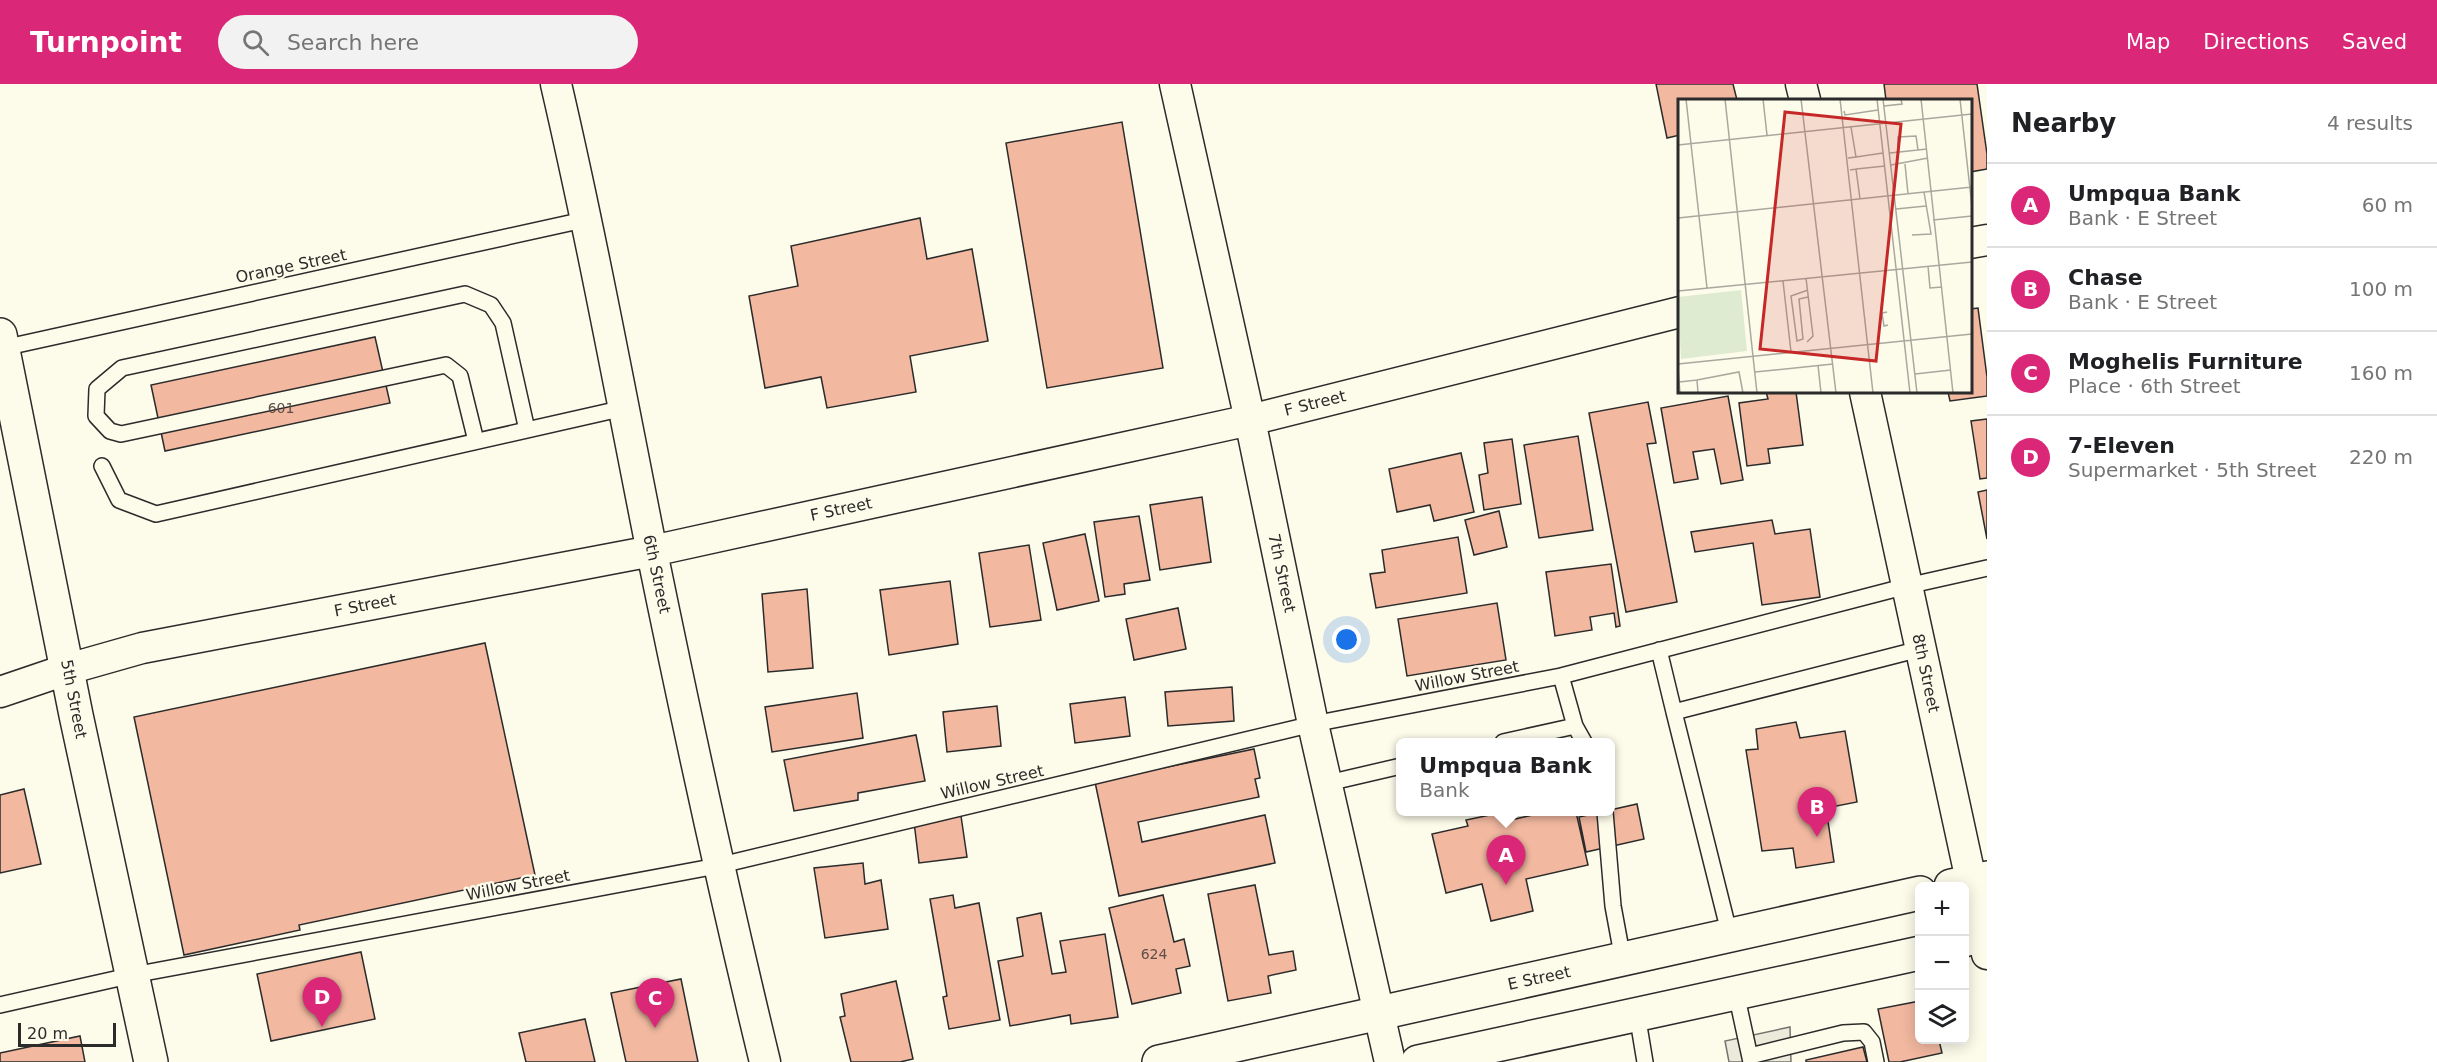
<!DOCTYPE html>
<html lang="en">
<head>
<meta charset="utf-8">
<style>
  body { margin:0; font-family:"DejaVu Sans",sans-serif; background:#f2f2f2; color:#202124 }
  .controls { position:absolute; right:18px; bottom:18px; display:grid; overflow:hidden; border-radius:9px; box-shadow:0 3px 15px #0003 }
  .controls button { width:54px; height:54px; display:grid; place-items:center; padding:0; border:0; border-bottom:2px solid #e0e0e0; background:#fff; color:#202124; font:30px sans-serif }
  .scale { position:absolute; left:18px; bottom:15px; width:98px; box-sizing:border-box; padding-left:6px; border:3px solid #2b2b2b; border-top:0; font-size:16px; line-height:21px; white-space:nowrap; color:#2b2b2b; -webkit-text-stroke:4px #fdfbea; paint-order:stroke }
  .you { position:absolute; left:1347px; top:556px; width:21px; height:21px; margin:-15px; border:4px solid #fff; border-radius:50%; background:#1a73e8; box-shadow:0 0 0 9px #1a73e833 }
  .badge { display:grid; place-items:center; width:39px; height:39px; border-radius:50%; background:#db2777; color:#fff; font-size:20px; font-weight:700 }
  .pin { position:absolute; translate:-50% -50px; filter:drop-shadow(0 2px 3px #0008) }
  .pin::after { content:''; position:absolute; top:32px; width:21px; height:18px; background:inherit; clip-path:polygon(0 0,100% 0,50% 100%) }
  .popup { position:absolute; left:1396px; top:654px; width:219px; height:78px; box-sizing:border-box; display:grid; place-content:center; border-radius:9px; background:#fff; filter:drop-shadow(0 2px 4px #0005); font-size:20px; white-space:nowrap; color:#757577 }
  .popup b { font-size:22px; color:#202124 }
  .popup::after { content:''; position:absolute; left:50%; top:100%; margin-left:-12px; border:12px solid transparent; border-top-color:#fff }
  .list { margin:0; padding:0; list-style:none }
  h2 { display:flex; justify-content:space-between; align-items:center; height:78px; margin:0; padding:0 24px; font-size:26px }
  h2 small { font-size:20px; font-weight:400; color:#757577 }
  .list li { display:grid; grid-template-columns:39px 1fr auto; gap:18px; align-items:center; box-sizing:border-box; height:84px; padding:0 24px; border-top:2px solid #e0e0e0 }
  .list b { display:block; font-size:22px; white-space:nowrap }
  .list p { margin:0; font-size:20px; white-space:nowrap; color:#757577 }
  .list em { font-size:20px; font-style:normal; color:#757577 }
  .icon { flex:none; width:33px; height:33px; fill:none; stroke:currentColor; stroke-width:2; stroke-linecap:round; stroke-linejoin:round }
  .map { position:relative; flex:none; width:1987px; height:978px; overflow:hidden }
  header { display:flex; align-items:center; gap:36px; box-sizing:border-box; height:84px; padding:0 30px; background:#db2777; color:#fff }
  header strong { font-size:28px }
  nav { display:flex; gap:33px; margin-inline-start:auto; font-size:21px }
  .search { width:420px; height:54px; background:#f2f2f2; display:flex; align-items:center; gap:15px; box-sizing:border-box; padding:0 21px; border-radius:33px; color:#757577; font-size:22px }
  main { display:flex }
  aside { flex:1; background:#fff }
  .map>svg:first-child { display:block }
  .parking { fill:#eceadb; stroke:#74746e; stroke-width:1.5 }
  .building { fill:#f2b8a0; stroke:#2b2b2b; stroke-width:1.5 }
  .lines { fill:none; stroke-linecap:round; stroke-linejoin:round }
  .lane-casing { stroke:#2b2b2b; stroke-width:18 }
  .street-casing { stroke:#2b2b2b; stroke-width:33 }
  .secondary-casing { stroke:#2b2b2b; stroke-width:36 }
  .highway-casing { stroke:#2b2b2b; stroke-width:36 }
  .lane { stroke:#fdfbea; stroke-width:15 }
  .street { stroke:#fdfbea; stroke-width:30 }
  .secondary { stroke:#fdfbea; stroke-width:33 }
  .highway { stroke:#fdfbea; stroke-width:33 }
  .labels { text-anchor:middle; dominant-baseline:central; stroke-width:4.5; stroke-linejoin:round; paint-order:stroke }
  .number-label { font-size:14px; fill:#5d4e48 }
  .street-label { font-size:16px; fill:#2b2b2b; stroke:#fdfbea }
  .inset-road { fill:none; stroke:#a9a89e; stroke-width:1.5 }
  .view { fill:#c62828; fill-opacity:0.15; stroke:#c62828; stroke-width:3 }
  .inset-edge { fill:none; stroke:#2b2b2b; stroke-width:3 }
</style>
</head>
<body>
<header>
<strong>Turnpoint</strong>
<div class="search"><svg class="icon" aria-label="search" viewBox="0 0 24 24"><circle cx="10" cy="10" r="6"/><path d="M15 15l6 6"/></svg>Search here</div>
<nav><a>Map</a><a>Directions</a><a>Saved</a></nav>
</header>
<main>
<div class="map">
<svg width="1987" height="978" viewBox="0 0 1987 978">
  <rect width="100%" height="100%" fill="#fdfbea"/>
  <path class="parking" d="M1790,943L1791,978H1729L1725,957Z"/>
  <path class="building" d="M1656,0H1733L1737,16H1680V51L1667,54Z
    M1884,0H1977L1987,70V85L1970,88V16H1886Z
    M1122,38L1163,284L1047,304L1006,59Z
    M920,134L927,175L972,165L988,257L910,272L916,308L827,324L821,293L765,304L749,212L798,202L791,162Z
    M1978,224L1987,293V312L1950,317L1948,308H1970V225Z
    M375,253L390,319L165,367L151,301Z
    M1766,308H1796L1803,361L1768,365L1770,379L1747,382L1739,319L1768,315Z
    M1728,312L1743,396L1721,400L1714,365L1693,368L1698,395L1674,399L1661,324Z
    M1648,318L1656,359L1647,360L1677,518L1626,528L1589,329Z
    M1987,335V394L1980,395L1971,337Z
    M1578,352L1593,446L1539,454L1524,361Z
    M1512,355L1521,420L1484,426L1479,391L1488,389L1484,359Z
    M1461,369L1474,428L1434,437L1430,421L1397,428L1389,385Z
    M1987,406V455L1978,408Z
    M1202,413L1211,478L1160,486L1150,421Z
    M1499,427L1507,463L1474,471L1465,436Z
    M1139,432L1150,496L1124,500L1125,510L1105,513L1094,438Z
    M1772,436L1775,450L1810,445L1820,513L1762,521L1753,459L1695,468L1691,448Z
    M1085,450L1099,517L1057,526L1043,459Z
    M1458,453L1467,509L1376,524L1370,490L1385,488L1382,466Z
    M1029,461L1041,536L990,543L979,469Z
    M1611,480L1620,542L1616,543L1614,529L1590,533L1592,546L1555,552L1546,488Z
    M950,497L958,560L889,571L880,506Z
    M807,505L813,584L768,588L762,510Z
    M1497,519L1506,576L1407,592L1398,535Z
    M1178,524L1186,565L1134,576L1126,535Z
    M485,559L535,791L299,841L300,846L184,871L134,633Z
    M1232,603L1234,637L1168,642L1165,608Z
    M857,609L863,654L772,668L765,623Z
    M1125,613L1130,652L1075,659L1070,620Z
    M997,622L1001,662L947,668L943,628Z
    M1796,638L1800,654L1845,647L1857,718L1826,724L1834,778L1796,784L1793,764L1762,767L1746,666L1758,665L1756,645Z
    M916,651L925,697L858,709V716L794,727L784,676Z
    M1254,665L1260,694L1255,695L1259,713L1138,738L1142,758L1265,731L1275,779L1119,812L1095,698Z
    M24,705L41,780L0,789V711Z
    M1637,720L1644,755L1586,768L1579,733Z
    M1504,728H1513L1515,735L1546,728H1576L1588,781L1526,795L1533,827L1491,837L1482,800L1446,809L1432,750L1468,742L1466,736Z
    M961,732L967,773L919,779L914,738Z
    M863,779L865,800L881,796L888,845L825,854L814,784Z
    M1255,801L1269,871L1293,867L1296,886L1268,892L1271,909L1228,917L1208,810Z
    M953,811L955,824L979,819L1000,936L949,945L943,913L947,912L930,815Z
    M1163,811L1174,858L1184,855L1190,882L1176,885L1181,909L1132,920L1109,824Z
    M1041,829L1052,890L1066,888L1060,857L1105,850L1118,933L1071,940L1070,931L1010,942L998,877L1023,872L1017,834Z
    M361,868L375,935L271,957L257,890Z
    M681,895L698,978H626L611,909Z
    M896,897L913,975L900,978H851L840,933L845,932L841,910Z
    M1920,917V956H1939L1942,969L1900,978H1889L1878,925Z
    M585,935L595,978H526L519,949Z
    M80,952L85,978H0V969Z
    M1863,963L1867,978H1806V976Z"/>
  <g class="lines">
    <defs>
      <path id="lane" d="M3,264L588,135
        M476,357L460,292L446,281L121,350L110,347L96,332L97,305L122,284L465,210L491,221L503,239L527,346
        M102,382L119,416L156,430L624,324
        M1659,566L1674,628L1920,565
        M1674,628L1730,852
        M1575,642L1584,658
        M1503,658L1575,642L1561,592
        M1328,699L1401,682
        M1605,728L1613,822L1623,876
        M1736,909L1751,978
        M0,921L133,891L717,782L1313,640L1561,592L1907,502L1987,484
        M1637,930L1645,978
        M1750,972L1843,949L1864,948L1872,958L1876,978"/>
      <path id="street" d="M556,0C592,155 621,312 652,468C687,639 724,809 765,978
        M1175,0L1250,336L1313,640L1390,978
        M1801,0L1805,16
        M1970,159L1987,156
        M1865,308L1987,870
        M0,608L68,585L142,564L652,467L1250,336L1680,228"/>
      <path id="secondary" d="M0,251L76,631L151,978"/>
      <path id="highway" d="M1951,802L1987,794
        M1964,856L1987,849
        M1159,978L1920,809
        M1418,978L1920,869"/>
    </defs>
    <use href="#lane" class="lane-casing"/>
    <use href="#street" class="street-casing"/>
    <use href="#secondary" class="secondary-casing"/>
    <use href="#highway" class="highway-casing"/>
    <use href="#lane" class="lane"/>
    <use href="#street" class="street"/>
    <use href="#secondary" class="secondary"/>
    <use href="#highway" class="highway"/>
  </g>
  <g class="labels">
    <g class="number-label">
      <text x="281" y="324">601</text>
      <text x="1154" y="870">624</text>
    </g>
    <g class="street-label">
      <text transform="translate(291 182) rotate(-12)">Orange Street</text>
      <text transform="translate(1315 319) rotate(-14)">F Street</text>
      <text transform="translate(841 425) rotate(-12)">F Street</text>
      <text transform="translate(1282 489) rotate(78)">7th Street</text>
      <text transform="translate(657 490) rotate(78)">6th Street</text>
      <text transform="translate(365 521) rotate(-11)">F Street</text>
      <text transform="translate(1926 589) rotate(78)">8th Street</text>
      <text transform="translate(1467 592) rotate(-11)">Willow Street</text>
      <text transform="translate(74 615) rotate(79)">5th Street</text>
      <text transform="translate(992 698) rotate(-13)">Willow Street</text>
      <text transform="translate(518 801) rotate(-11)">Willow Street</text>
      <text transform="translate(1539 894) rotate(-12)">E Street</text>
    </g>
  </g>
  <g transform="translate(1678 15)">
    <rect width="294" height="294" fill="#fdfbea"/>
    <path d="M63,191L69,252L3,260L0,198Z" fill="#deebd1"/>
    <path class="inset-road" d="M8,0L29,189M47,0L79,294M85,0L89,36M123,0L158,294M162,0L195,294M199,0L232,294M205,0L239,294M243,0L275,294M282,0L294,108M206,7L224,5L223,0M166,12L167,16L200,11M0,46L294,15M220,53V38L238,37L240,51M212,54L249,50M178,58L205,54M170,59L178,58L173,28M227,65L230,95M213,66L250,59M178,70L207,67M172,71L178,70L182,100M218,110L248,107M0,119L294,88M255,121L294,117M234,136L253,135L246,93M250,167L252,189L264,188M128,179L135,237L129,243M105,182L113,253M130,191L113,197L119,242L125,240L121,200L130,198M0,192L294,163M209,213L204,214L206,227L210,226M0,265L294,235M140,266L143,294M0,270L2,294M77,273L155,265M237,275L273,271M19,281L61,273L65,294M1,283L19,281L20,294"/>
    <path class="view" d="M107,13L223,25L198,262L82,250Z"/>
    <rect width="294" height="294" class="inset-edge"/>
  </g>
</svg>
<div class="controls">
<button>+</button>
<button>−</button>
<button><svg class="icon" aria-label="layers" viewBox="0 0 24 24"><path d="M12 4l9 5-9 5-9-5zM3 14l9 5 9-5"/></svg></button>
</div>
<div class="scale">20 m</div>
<div class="you"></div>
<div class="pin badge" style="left:1506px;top:801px">A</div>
<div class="popup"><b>Umpqua Bank</b>Bank</div>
<div class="pin badge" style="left:1817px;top:753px">B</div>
<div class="pin badge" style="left:655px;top:944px">C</div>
<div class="pin badge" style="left:322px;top:943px">D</div>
</div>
<aside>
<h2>Nearby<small>4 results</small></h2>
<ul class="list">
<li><span class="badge">A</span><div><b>Umpqua Bank</b><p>Bank · E Street</p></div><em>60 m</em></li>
<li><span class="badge">B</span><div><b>Chase</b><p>Bank · E Street</p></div><em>100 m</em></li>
<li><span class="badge">C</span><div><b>Moghelis Furniture</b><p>Place · 6th Street</p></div><em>160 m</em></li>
<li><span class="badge">D</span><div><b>7-Eleven</b><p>Supermarket · 5th Street</p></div><em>220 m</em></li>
</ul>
</aside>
</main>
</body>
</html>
